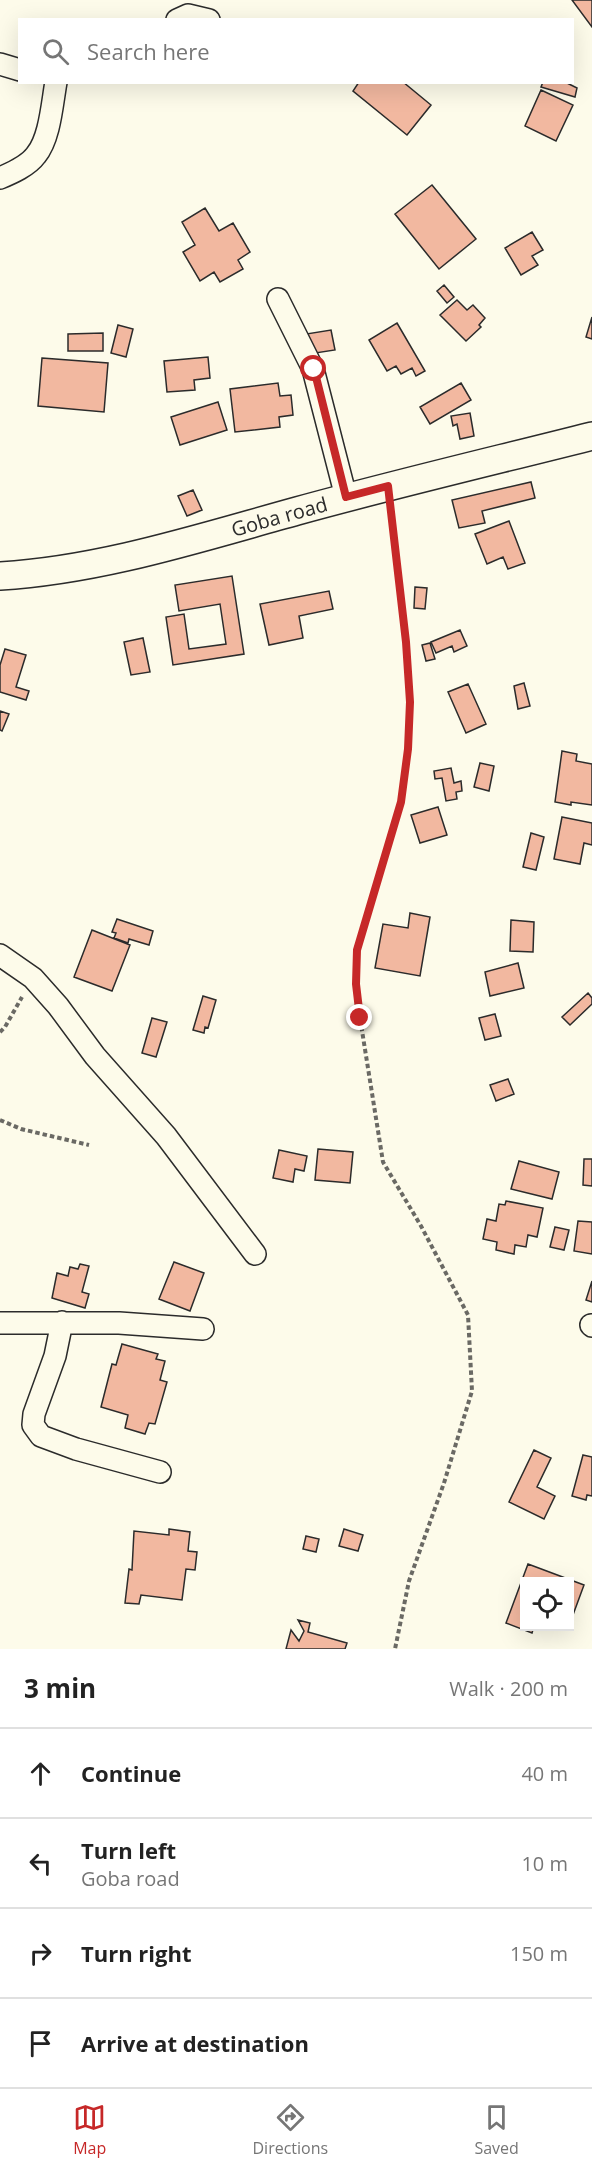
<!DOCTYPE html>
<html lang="en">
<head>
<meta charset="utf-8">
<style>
  body { margin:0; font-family:"Open Sans",sans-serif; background:#f6f6f6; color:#222 }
  .controls { position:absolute; right:18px; bottom:18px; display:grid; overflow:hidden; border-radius:0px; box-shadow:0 6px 24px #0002 }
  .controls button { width:54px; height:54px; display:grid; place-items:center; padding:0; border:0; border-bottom:2px solid #e0e0e0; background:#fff; color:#222; font:30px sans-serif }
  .stop { position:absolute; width:18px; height:18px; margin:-14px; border:4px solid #c62828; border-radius:50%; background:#fff }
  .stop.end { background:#c62828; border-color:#fff; box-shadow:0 2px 6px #0008 }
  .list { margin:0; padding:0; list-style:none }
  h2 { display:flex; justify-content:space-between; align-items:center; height:78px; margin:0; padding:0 24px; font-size:26px }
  h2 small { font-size:20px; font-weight:400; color:#767676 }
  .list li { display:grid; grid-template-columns:39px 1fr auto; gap:18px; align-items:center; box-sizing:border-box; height:90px; padding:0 24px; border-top:2px solid #e0e0e0 }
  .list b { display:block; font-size:22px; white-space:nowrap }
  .list p { margin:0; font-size:20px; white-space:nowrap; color:#767676 }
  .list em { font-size:20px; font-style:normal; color:#767676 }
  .icon { flex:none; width:33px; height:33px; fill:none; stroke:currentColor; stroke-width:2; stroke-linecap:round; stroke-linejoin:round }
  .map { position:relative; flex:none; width:592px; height:1649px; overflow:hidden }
  .search { position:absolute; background:#fff; box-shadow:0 6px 24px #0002; left:18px; right:18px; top:18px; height:66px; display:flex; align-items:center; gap:15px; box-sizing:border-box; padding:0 21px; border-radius:0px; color:#767676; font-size:22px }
  .sheet { height:438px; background:#fff }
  nav { display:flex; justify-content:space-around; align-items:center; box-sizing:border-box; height:84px; border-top:2px solid #e0e0e0; background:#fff; font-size:16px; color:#767676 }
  nav a { display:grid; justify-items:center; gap:3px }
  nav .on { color:#c62828 }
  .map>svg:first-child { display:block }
  .building { fill:#f2b8a0; stroke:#2b2b2b; stroke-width:1.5 }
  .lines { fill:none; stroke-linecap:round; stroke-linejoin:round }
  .minor-casing { stroke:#2b2b2b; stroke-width:24 }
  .tertiary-casing { stroke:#2b2b2b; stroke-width:30 }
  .path { stroke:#6a6964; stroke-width:4; stroke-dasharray:4.5 3; stroke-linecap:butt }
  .minor { stroke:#fdfbea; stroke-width:21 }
  .tertiary { stroke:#fdfbea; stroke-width:27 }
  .route { stroke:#c62828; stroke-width:8 }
  .labels { text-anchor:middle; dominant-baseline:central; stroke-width:4.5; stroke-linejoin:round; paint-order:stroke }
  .street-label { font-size:20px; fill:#2b2b2b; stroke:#fdfbea }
</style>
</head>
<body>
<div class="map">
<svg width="592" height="1649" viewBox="0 0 592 1649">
  <rect width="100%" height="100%" fill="#fdfbea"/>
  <path class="building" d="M572,0H592V27Z
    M359,82H403L431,105L407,135L353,91Z
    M543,82H565L577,88L575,97L541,87Z
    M541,90L573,105L556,141L525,126Z
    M432,185L476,239L439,269L395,214Z
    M205,208L219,231L233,223L250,252L238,260L243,269L220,282L214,272L200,281L183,252L195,245L182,222Z
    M532,232L543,250L532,256L538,265L521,275L505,248Z
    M444,285L454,297L447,303L437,291Z
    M457,300L467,310L473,305L485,318L479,325L481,327L466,341L440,315Z
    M592,317V339L586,337Z
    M397,323L425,371L416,376L412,368L401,374L396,366L387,371L369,340Z
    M118,325L133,329L126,357L111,353Z
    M331,330L335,350L309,354L306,334Z
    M103,333V351H68V334Z
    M208,357L210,378L194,380L195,390L167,392L164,361Z
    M42,358L108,363L104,412L38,406Z
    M278,383L280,396L291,395L293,415L279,417L280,427L235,432L230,389Z
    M461,383L471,400L430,424L420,407Z
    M218,402L227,430L180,445L171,417Z
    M470,413L474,436L460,439L457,424L453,426L451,416Z
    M531,482L535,498L482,511L485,523L459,528L452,500Z
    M193,490L202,510L187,516L178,496Z
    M509,521L525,563L508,569L503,557L487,564L475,534Z
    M232,576L244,654L173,665L166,617L184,614L189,649L226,644L220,604L179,611L175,585Z
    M415,587L427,588L425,609L414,608Z
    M329,591L333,609L299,616L303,638L269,645L260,604Z
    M460,630L467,646L454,652L452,646L436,653L431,642Z
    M143,638L150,672L131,675L124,642Z
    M430,643L435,659L426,661L422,645Z
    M5,649L26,655L16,687L29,691L26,700L0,692V665Z
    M524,683L530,706L518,709L514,686Z
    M468,684L486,724L466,733L448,692Z
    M0,711L9,714L2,731L0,730Z
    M562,751L577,754L576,761L592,764V805L571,802V805L555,802Z
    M480,763L494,766L489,791L474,787Z
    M451,768L454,783L461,781L462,791L456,792L457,799L446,801L442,778L435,779L434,771Z
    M438,807L447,835L420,843L411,815Z
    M562,817L592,823V845L584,843L580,864L554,859Z
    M531,833L544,837L536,870L523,867Z
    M410,913L430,917L420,976L375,968L383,924L408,928Z
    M117,919L153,931L149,945L129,939L128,943L114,938L116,933L112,932Z
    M511,920L534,922L533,952L510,951Z
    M92,930L130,945L112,991L74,977Z
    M518,963L524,988L490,996L485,972Z
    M588,993L592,998V1004L570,1025L562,1017Z
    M203,996L216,1000L208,1028L205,1027L204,1033L193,1030Z
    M495,1014L501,1036L485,1040L479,1018Z
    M152,1018L167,1022L156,1057L142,1053Z
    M508,1079L514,1094L496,1101L490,1085Z
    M318,1149L353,1152L350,1183L315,1180Z
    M279,1150L307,1156L304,1171L295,1169L293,1182L273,1178Z
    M584,1159H592V1186L583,1185Z
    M519,1161L559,1172L552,1199L511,1189Z
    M506,1201L543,1208L537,1237L528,1235L526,1247L515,1245L514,1254L496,1250L497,1242L483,1239L487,1219L496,1221L499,1204L505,1205Z
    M578,1221L592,1222V1254L574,1251Z
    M555,1227L569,1230L564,1250L550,1247Z
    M174,1262L204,1273L190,1311L159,1299Z
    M80,1264L89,1266L82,1292L89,1294L85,1308L52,1298L57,1273L68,1276L70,1267L78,1269Z
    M592,1281V1302L586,1300Z
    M122,1344L158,1354L156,1359L165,1361L160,1380L167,1382L155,1424L149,1423L145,1434L125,1428L128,1415L101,1407L112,1364L116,1365Z
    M534,1450L551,1458L537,1487L555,1496L544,1519L509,1502Z
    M583,1455L592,1457V1496L587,1495L586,1500L572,1496Z
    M169,1529L190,1532L188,1551L197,1552L195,1570L186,1569L182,1600L141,1595L139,1604L125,1603L129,1569L132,1570L134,1531L169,1535Z
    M344,1529L363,1535L358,1551L339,1546Z
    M306,1536L319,1539L316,1552L303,1549Z
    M528,1564L584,1585L570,1623V1582H524V1626H534L532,1633L506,1623Z
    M298,1620L310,1623L308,1632L347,1643L345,1649H286L291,1630L299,1641L304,1631Z"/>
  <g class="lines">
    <defs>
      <path id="minor" d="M177,20L188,15L209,20
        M0,64L20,70
        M0,178C12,173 28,166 36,155C50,138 52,104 56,82
        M278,299L313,369L346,497
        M0,955L33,978L58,1006L95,1056L166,1136L255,1254
        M62,1322L55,1356L34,1414L33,1425L41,1436L76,1449L160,1472
        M0,1323H119L203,1329
        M591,1325L592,1326"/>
      <g id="tertiary">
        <path id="s1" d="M0,576C101,570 199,538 297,511C395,484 493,461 592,436"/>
      </g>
    </defs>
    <use href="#minor" class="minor-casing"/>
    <use href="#tertiary" class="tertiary-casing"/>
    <path class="path" d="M391,510L406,642L410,702L408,749L401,803L363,926L357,950L356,984L360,1018L383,1162L421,1226L468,1315L472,1391L444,1483L409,1581L395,1649
      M0,1032L5,1027L22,997
      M0,1120L21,1129L89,1145"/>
    <use href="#minor" class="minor"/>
    <use href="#tertiary" class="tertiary"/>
  </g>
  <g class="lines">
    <path class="route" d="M314,369L346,497L388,486L406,642L410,702L408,749L401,802L357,950L356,984L360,1018"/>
  </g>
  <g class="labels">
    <g class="street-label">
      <text stroke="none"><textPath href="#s1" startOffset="286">Goba road</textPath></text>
    </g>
  </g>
</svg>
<div class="controls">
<button><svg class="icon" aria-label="locate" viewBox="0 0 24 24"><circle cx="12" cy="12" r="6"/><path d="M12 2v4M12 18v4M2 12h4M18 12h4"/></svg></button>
</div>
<div class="stop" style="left:314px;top:369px"></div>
<div class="stop end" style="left:360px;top:1018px"></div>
<div class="search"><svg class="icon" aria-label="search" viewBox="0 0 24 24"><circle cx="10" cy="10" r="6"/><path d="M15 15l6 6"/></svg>Search here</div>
</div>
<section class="sheet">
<h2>3 min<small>Walk · 200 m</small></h2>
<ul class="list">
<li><svg class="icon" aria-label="ahead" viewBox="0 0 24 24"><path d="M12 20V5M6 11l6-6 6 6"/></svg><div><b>Continue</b></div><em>40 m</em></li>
<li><svg class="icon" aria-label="left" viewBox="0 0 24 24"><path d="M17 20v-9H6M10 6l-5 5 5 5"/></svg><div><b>Turn left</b><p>Goba road</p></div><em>10 m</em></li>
<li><svg class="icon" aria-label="right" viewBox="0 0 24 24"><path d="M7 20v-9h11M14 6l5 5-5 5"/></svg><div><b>Turn right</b></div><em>150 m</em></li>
<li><svg class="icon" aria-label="arrive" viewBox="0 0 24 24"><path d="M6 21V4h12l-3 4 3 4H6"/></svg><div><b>Arrive at destination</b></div></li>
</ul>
</section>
<nav>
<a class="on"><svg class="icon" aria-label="map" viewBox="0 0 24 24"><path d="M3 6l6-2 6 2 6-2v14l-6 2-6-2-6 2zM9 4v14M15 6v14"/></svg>Map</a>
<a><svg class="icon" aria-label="directions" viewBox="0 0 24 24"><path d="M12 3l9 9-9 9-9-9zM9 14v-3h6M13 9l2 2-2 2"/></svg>Directions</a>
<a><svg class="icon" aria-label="saved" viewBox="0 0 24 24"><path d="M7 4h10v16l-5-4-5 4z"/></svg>Saved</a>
</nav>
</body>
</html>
